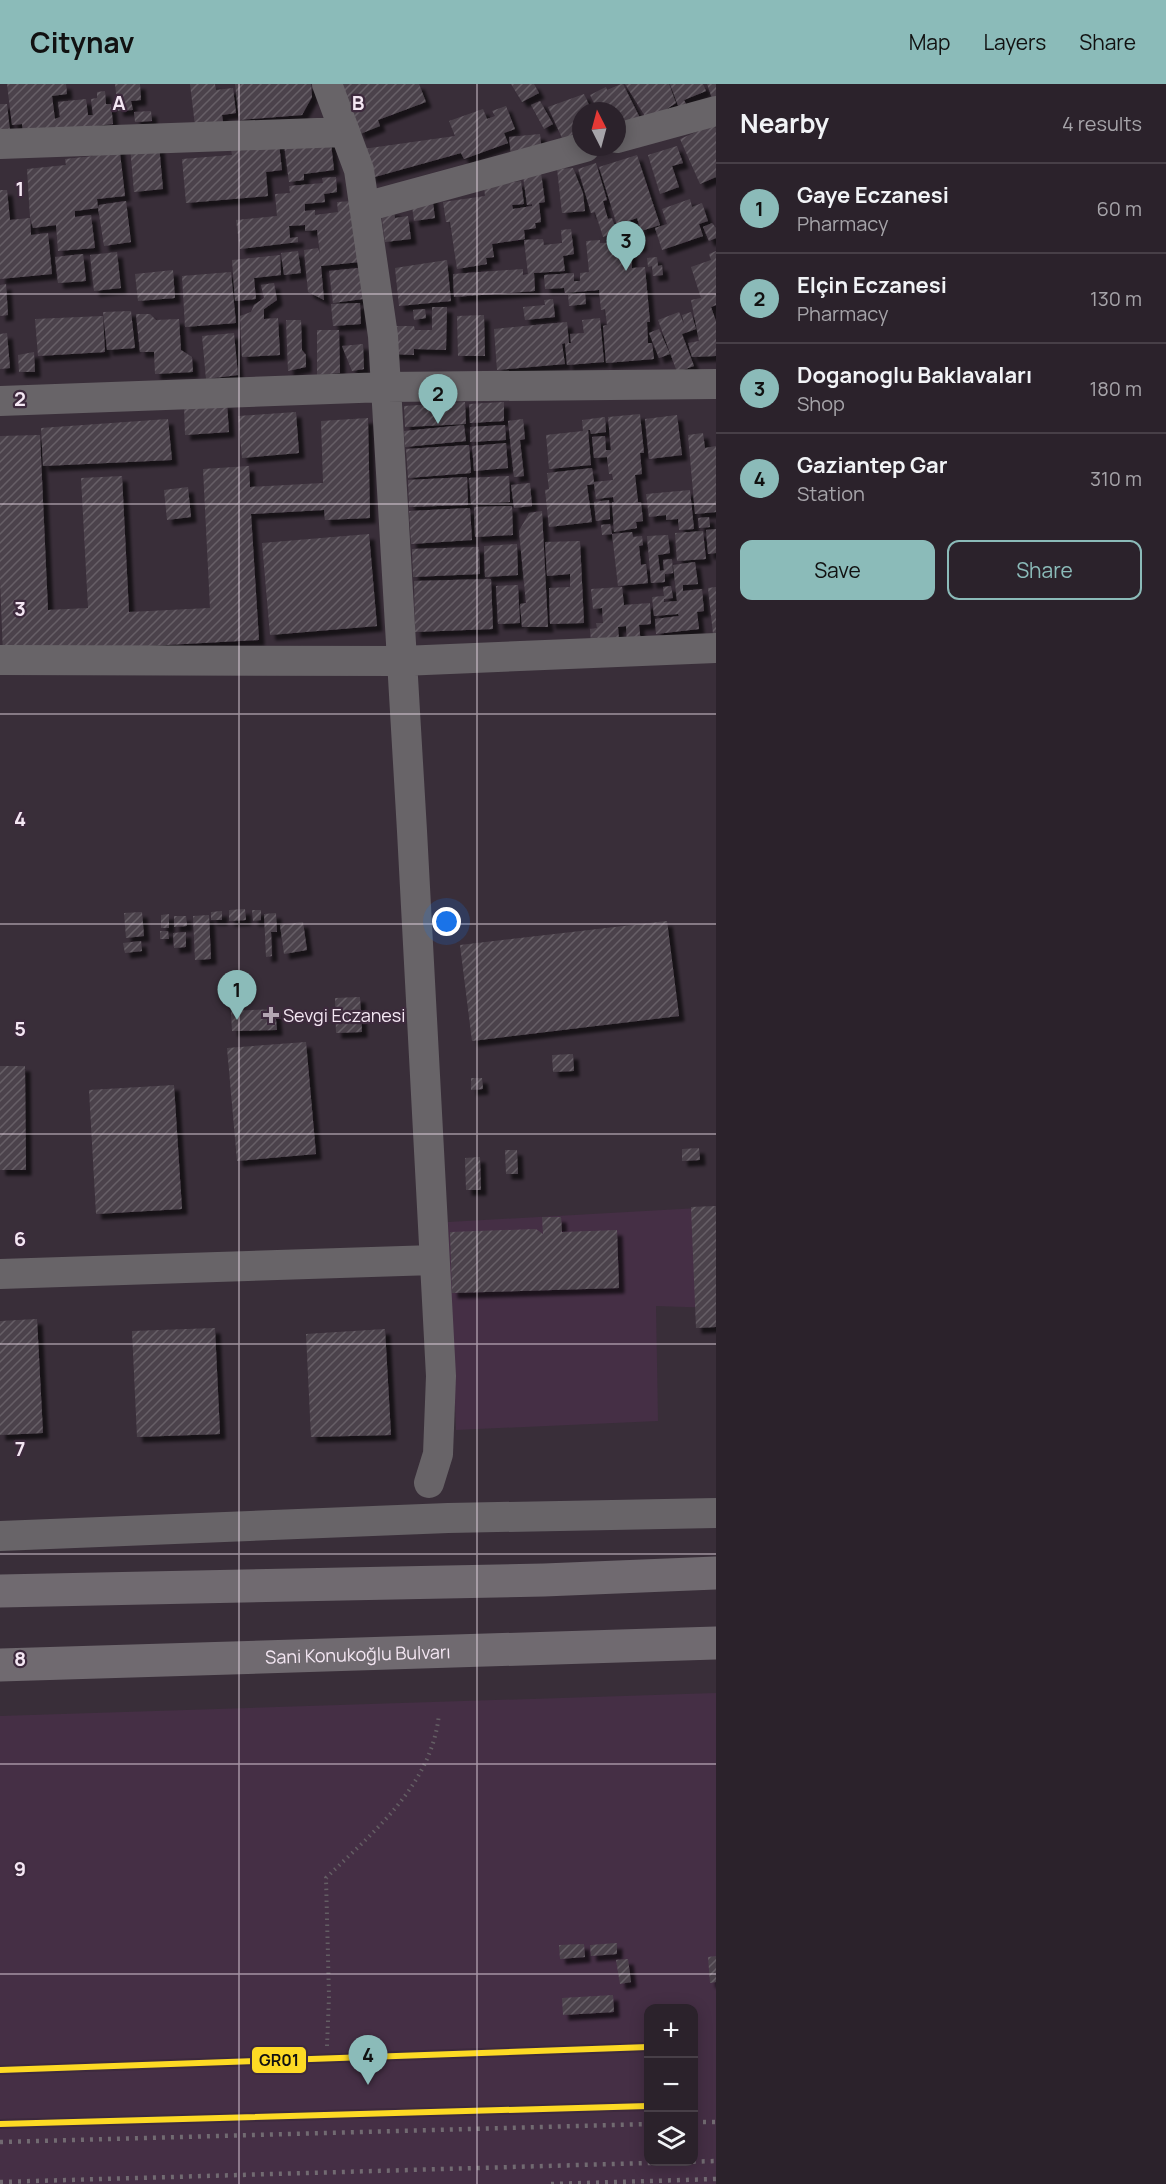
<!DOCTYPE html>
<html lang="en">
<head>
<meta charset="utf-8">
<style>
  body { margin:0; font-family:Manrope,sans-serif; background:#332a33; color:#f1f3f6 }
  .controls { position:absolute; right:18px; bottom:18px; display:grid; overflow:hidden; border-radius:12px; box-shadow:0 3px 15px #0003 }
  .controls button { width:54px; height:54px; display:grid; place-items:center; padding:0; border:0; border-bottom:2px solid #473f47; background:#2b222b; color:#f1f3f6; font:30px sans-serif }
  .compass { position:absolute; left:572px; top:18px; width:54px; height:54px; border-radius:50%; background:#2b222b; box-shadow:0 3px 15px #0003; rotate:354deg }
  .you { position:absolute; left:447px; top:838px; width:21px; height:21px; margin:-15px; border:4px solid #fff; border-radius:50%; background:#1a73e8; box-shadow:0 0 0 9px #1a73e833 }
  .badge { display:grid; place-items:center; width:39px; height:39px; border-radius:50%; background:#8bbbb9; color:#111; font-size:20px; font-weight:700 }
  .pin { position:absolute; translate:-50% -50px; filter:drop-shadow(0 2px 3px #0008) }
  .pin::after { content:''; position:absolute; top:32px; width:21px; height:18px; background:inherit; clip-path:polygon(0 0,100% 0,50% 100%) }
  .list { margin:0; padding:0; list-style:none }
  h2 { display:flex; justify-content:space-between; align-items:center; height:78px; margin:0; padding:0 24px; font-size:26px }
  h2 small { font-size:20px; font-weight:400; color:#a6a4a9 }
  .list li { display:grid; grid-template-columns:39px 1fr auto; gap:18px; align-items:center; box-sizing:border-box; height:90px; padding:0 24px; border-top:2px solid #473f47 }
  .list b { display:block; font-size:22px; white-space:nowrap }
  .list p { margin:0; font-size:20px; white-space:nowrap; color:#a6a4a9 }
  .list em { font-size:20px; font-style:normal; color:#a6a4a9 }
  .actions { display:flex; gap:12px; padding:18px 24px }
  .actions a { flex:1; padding:14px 0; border:2px solid #8bbbb9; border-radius:12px; text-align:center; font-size:21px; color:#8bbbb9 }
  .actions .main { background:#8bbbb9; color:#111 }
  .icon { flex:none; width:33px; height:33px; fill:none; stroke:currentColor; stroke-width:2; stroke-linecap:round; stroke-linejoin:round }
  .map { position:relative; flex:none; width:716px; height:2100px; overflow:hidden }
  header { display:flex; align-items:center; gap:36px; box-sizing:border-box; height:84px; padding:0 30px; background:#8bbbb9; color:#111 }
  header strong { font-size:28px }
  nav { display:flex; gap:33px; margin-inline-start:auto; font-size:21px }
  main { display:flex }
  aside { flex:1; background:#2b222b }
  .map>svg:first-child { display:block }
  .built { fill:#452f45; fill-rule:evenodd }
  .building { fill:url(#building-hatch); filter:url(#shadow) }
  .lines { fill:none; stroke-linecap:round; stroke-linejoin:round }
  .path { stroke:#645e64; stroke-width:4; stroke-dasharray:1.5 4.5; stroke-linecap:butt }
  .minor { stroke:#686468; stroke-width:30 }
  .highway { stroke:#706a70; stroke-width:33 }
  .rail { stroke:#716a71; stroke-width:4.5; stroke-dasharray:3 6; stroke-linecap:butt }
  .rail-1-casing { stroke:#3d2a3d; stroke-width:10 }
  .rail-1 { stroke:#fdda24; stroke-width:6 }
  .grid { fill:none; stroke:#f4e7f3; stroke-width:1.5; stroke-opacity:0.55 }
  .poi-dot { fill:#b3a6b2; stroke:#3d2a3d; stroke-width:2 }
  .labels { text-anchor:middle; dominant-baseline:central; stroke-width:4.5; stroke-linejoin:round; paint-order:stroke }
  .poi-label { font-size:18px; fill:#f4e7f3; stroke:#3d2a3d; text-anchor:start }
  .street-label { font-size:18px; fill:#f4e7f3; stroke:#3d2a3d }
  .grid-label { font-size:20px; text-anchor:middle; font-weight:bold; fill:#f4e7f3; stroke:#3d2a3d; stroke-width:4.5; stroke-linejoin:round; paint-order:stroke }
  .line-badge { stroke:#3d2a3d; stroke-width:2 }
  .pale-badge-label { font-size:16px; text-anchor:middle; font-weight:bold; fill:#111 }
</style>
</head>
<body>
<header>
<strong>Citynav</strong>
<nav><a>Map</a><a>Layers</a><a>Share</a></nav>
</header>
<main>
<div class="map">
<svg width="716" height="2100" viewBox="0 0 716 2100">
  <defs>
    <pattern id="building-hatch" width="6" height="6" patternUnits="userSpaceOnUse" patternTransform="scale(1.5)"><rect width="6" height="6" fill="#4c434c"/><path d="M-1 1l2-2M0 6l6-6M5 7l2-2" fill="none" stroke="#665e66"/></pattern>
    <filter id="shadow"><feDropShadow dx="5.5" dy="5.5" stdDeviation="1.5" flood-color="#0009"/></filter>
  </defs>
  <rect width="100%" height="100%" fill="#392e39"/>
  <path class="built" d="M716,1123V1224L656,1222L658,1337L456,1346L448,1138Z
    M716,1609V2100H0V1632ZM648,1924H694V2078H648Z"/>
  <path class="building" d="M7,0H66L67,10L52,12L55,35L60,33L58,18L86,15L88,31H93L91,15L97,14V8L105,7L106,20H111L113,40L70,45L24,56L22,40L12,41Z
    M115,0H140L141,16L131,17L133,26L118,27Z
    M190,0H215L216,6L233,4L236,29L222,31L223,38L195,42Z
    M235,0H311L312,13L302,31L239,36Z
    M340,0H419L426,18L378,36L380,42L360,50Z
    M511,0H534L539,9L522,18Z
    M621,0H623L642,38L617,50V27H598L590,11L606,3L607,6Z
    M625,0H669L676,19L648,37Z
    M670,0H703L706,7L684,16L688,24L680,27Z
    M707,0H716V25Z
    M584,10L592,27H581V56L566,63L548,23Z
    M540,17L553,40L544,45L531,21Z
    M0,20H7L10,47L0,48Z
    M506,22L515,45L504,49L508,59L464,75L461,69L371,94L363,65L455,52L449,37L483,25L487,35L495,32L492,27Z
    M151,27L152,37L135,38L134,28Z
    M714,40L716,45V93L700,100L680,55Z
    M330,50L334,86L304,90V96L289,98L284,60Z
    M540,50L542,68L511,71L509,53Z
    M278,51L282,86L266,88L268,112L186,119L182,75L232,71L231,65Z
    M119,60L125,112L97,115L98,124L99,121L126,117L131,158L104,162L98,124L75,127V133L91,131L95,164L58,167L56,141L33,144L30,134L27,85L66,81L65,75L93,72L92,64Z
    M159,61L163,105L134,108L130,63Z
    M677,62L683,79L672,82L679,103L660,110L648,71Z
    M637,71L660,141L641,147L637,134L617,141L599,83Z
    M596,79L607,116L603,117L605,125L608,135L612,134L617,149L603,153L595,128L591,129L578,85Z
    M573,84L583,109L585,127L562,129L557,85Z
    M541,89L545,118L539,119L541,138L535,139L536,144L524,146L525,155L492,160L494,173L486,174L487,180L457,185L450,138H446L443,118L485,112L484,103L521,97L524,120L512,121L513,125L532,122V120L527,121L523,92Z
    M336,93L337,108L324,110L325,118L305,120V127L315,126V131L338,128L337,118L353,117L360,178L321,182L324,216L308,208L304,166L318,164L320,170L317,146L305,147V141L289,142L290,154L298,153V158L240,165L236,136L277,132L275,110L290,109L289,102L323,99L322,94Z
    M0,106H7L10,136L30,134L31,151L48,149L52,190L0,195Z
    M432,111L435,134L414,137L411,114Z
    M690,115L692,123L702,119L708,137L699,140L703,152L662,166L655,144L667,140L662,125Z
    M394,126L395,134L408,132L411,155L385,158L381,128Z
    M712,139L716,144V154L709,157L703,143Z
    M639,143L641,162L631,163L632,184L645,183L650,238H647L648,259H652L654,275L606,279L603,242L607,241L605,225L601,226L599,206L565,209L564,204L545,205L544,191L574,189V197H580V189L589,188L586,157L600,156V159L623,158L622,144Z
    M571,145L574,170L563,172L565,187L534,189L535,207L454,213L453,190L523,185V191L528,190L524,156L543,155L544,161L562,159L561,146Z
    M298,167L301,189L284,191L281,169Z
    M716,167V221L711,223L716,237V272L692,273L688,259L699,257L691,216L701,214L691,183L711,176L709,170Z
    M117,168L121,204L94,207L90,171Z
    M83,170L86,197L58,199L55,173Z
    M280,171L281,191L254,194L256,215L235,217L232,176Z
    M657,173L658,182L662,181L663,191L653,192L652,182L648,183L647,174Z
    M447,176L451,217L399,222L395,184Z
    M359,184L363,215L333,219L329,187Z
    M173,186L175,214L138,217L135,190Z
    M231,188L236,239L185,243L182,192Z
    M274,199L277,216L264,225V235L278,234L280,271L242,273L240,232L251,228L254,221L264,214L261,201Z
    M6,200L8,231L0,232V201Z
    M585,209L586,220L569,222L568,211Z
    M553,215L555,233L525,236L523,223L545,221L544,216Z
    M360,219L361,240L333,242L331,220Z
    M432,223H447L446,266L414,265V271L392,270L393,242H414L415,246H432Z
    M425,225L426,234L414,236L413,226Z
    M131,227L135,264L107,266L103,228Z
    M679,228L684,240L682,231L691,228L696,245L682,250L694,282L677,288L658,236Z
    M136,230H150L156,236L179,235L181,266L192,273L193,288L155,290L154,268H140Z
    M484,231L485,272H458L457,232Z
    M103,232L105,268L38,272L35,235Z
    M600,234L604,278L567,281L565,259L562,260L565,280L497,286L494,245L567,238L569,259H571L570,250L584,249L582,236Z
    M286,236H301L302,266L306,271V283L288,287Z
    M659,245L670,270L659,274L649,249Z
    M317,246H339L340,289L317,291Z
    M7,249L10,284L0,285V250Z
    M234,249L238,291L206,295L202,252Z
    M363,260L364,285L352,287L342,262Z
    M34,268L35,288H19L18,271Z
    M465,318L466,340L405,343L404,322Z
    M504,318V337L470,339L469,320Z
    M227,319L229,348L185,351L184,321Z
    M296,328L299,369L242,374L238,332Z
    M640,330L644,369H640L642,390L635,391L638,418H641L643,437L636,438L637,444L614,448L612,418H614L613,413L596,415L594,400L587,401L592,438L549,443L545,406L549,405L547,389L592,384L594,398L613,396L612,390H609L607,373L594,374L592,353L605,352L606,366H611L608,333Z
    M677,331L682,371L649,375L645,335Z
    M605,333L606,348L591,350L590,346H588L591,381L549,385L546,351L583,347L582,336Z
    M368,334L370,434L325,436L324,426L251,430L259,556L3,570L0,496V352L40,351L48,526L88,524L81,394L122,392L129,528L210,524L203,385L249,382L250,403L323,399L321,337Z
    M168,335L172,376L43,382L41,344Z
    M523,335L525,355L520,356L524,392L514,393L508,337Z
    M464,341L466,357L405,363L404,347Z
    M505,341L506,356L470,358V343Z
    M703,349L705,364L716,362V428L695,430L688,351Z
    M506,359L508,384L474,387L472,362Z
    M469,361L471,389L408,394L406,365Z
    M509,392L510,418L471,420L469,394Z
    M467,393L468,421L409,423L408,396Z
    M530,399L532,422L514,424L511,401Z
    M188,403L191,433L167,436L164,406Z
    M690,406L694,445L679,446L678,435L666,436V431L649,433L646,410Z
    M609,416L610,435L596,437L594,418Z
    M512,422L513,451L475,453L474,423Z
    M470,424L472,456L411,460L409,427Z
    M542,427L548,543H522L520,520L526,519L519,447L529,429Z
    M709,433L710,443L699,444L698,434Z
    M610,440L612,450L602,451L601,441Z
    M716,445V469L708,470L706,446Z
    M703,447L706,475L677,477L675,449Z
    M632,448L633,453L642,452L643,461L639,462L641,481L646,480L648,499L618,502L612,450Z
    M369,450L377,542L270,551L262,459Z
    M668,451L670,469L658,471L660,487L664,486L663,476L672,475L673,489L665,490V498L651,499L647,452Z
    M580,457L584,539L550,540L549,504L570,503V490L547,492L545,458Z
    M517,460L518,491L485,493L484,462Z
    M479,463L480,490L413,493L412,465Z
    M695,478L698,500L683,501V507L702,505L704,527L697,528L699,545L656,550L655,535L679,532L678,530L654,532L652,513L664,512L663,503L671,502L673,514L664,515V518L677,517L673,481Z
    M491,495L493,545L415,548L414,497Z
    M518,501L520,539L498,540L496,502Z
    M622,503L624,521L650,519L651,540L639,541L641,560L627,561L626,542L618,543L619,556L591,558L590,545L597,544L596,539H603L602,524L593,525L591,505Z
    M716,503V558L714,559L708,504Z
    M245,825L246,836L229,837V826Z
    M252,826H261V836L253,837Z
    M222,827V836H211V828Z
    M142,828L144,852L126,854L124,829Z
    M276,829L277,848H271L272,872L266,873L264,830Z
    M169,830V844H161V831Z
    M209,831L211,875L195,876L193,832Z
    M174,832H186L187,842L174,843Z
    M667,837L679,932L472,957L460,861Z
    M303,838L307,866L284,870L280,841Z
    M160,847H168L169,855H160Z
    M186,848V863L174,864L173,849Z
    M141,857L142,867L125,869L123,859Z
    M360,913L362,948L336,949L335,914Z
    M275,925L277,946L232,947L231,927Z
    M306,958L316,1070L237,1077L227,964Z
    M573,970L574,987L553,988L552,971Z
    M0,982H25L26,1086H0Z
    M471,994H482L483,1005L471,1006Z
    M174,1001L182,1125L96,1130L89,1006Z
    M699,1064L700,1076L682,1077V1065Z
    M505,1066H517L518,1090H506Z
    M480,1073L481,1106H466L465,1074Z
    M716,1122V1243L696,1244L691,1123Z
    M542,1133H561L562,1148L617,1146L619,1204L452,1209L450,1148L536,1145L543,1150Z
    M37,1235L43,1349L0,1351V1237Z
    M215,1244L220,1350L137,1353L132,1247Z
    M385,1245L391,1351L311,1353L306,1250Z
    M617,1859V1870L591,1872L590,1861Z
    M584,1860L585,1873L560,1875L559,1861Z
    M716,1872V1898L710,1899L708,1873Z
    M628,1875L631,1898L620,1900L616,1876Z
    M613,1911L614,1928L563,1931L562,1914Z"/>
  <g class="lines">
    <path class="path" d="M327,1962L329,1913L326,1794C374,1747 432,1701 439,1630"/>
    <path class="minor" d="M327,0L359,86L383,252L412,747L441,1292L438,1370L429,1399
      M617,54L716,27
      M0,60L345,48
      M365,123L585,63
      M0,317L386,303L716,300
      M0,576L402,577L716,564
      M0,1190L434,1176
      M0,1452L448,1434L716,1429"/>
    <g class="highway">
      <path d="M0,1507L544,1496L716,1489"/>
      <path id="s1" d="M0,1581L716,1559"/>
    </g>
    <path class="rail" d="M694,2038H716
      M0,2058L648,2040
      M0,2098L716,2077
      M551,2100L716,2095"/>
    <defs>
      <path id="rail-1" d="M0,1986L648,1963
        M0,2040L648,2022"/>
    </defs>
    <use href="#rail-1" class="rail-1-casing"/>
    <use href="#rail-1" class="rail-1"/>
  </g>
  <path class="grid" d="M239,0V2100M477,0V2100M0,210H716M0,420H716M0,630H716M0,840H716M0,1050H716M0,1260H716M0,1470H716M0,1680H716M0,1890H716"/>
  <path class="poi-dot" d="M268 922h6v6h6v6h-6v6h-6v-6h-6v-6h6z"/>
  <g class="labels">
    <g class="poi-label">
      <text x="283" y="931">Sevgi Eczanesi</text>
    </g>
    <g class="street-label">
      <text stroke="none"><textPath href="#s1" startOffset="358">Sani Konukoğlu Bulvarı</textPath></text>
    </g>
  </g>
  <g class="grid-label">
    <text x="119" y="26">A</text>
    <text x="358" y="26">B</text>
    <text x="20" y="112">1</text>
    <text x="20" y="322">2</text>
    <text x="20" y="532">3</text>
    <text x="20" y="742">4</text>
    <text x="20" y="952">5</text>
    <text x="20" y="1162">6</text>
    <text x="20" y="1372">7</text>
    <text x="20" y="1582">8</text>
    <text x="20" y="1792">9</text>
  </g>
  <rect class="line-badge" x="251" y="1962" width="56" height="28" rx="6" fill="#fdda24"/>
  <g class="pale-badge-label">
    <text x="279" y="1982">GR01</text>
  </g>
</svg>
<div class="controls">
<button>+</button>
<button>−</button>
<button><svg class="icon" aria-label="layers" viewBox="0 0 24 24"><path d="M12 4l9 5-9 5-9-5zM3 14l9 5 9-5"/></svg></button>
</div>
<svg class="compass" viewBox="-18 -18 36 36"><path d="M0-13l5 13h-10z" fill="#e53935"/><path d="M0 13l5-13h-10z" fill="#a6a4a9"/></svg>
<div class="you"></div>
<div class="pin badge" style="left:237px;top:936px">1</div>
<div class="pin badge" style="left:438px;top:340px">2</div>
<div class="pin badge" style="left:626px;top:187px">3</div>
<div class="pin badge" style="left:368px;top:2001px">4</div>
</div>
<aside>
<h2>Nearby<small>4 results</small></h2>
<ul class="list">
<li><span class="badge">1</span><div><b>Gaye Eczanesi</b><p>Pharmacy</p></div><em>60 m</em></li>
<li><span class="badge">2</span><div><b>Elçin Eczanesi</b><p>Pharmacy</p></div><em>130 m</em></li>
<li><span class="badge">3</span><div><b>Doganoglu Baklavaları</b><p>Shop</p></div><em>180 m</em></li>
<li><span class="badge">4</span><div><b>Gaziantep Gar</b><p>Station</p></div><em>310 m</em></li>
</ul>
<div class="actions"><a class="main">Save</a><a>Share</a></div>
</aside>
</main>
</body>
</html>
